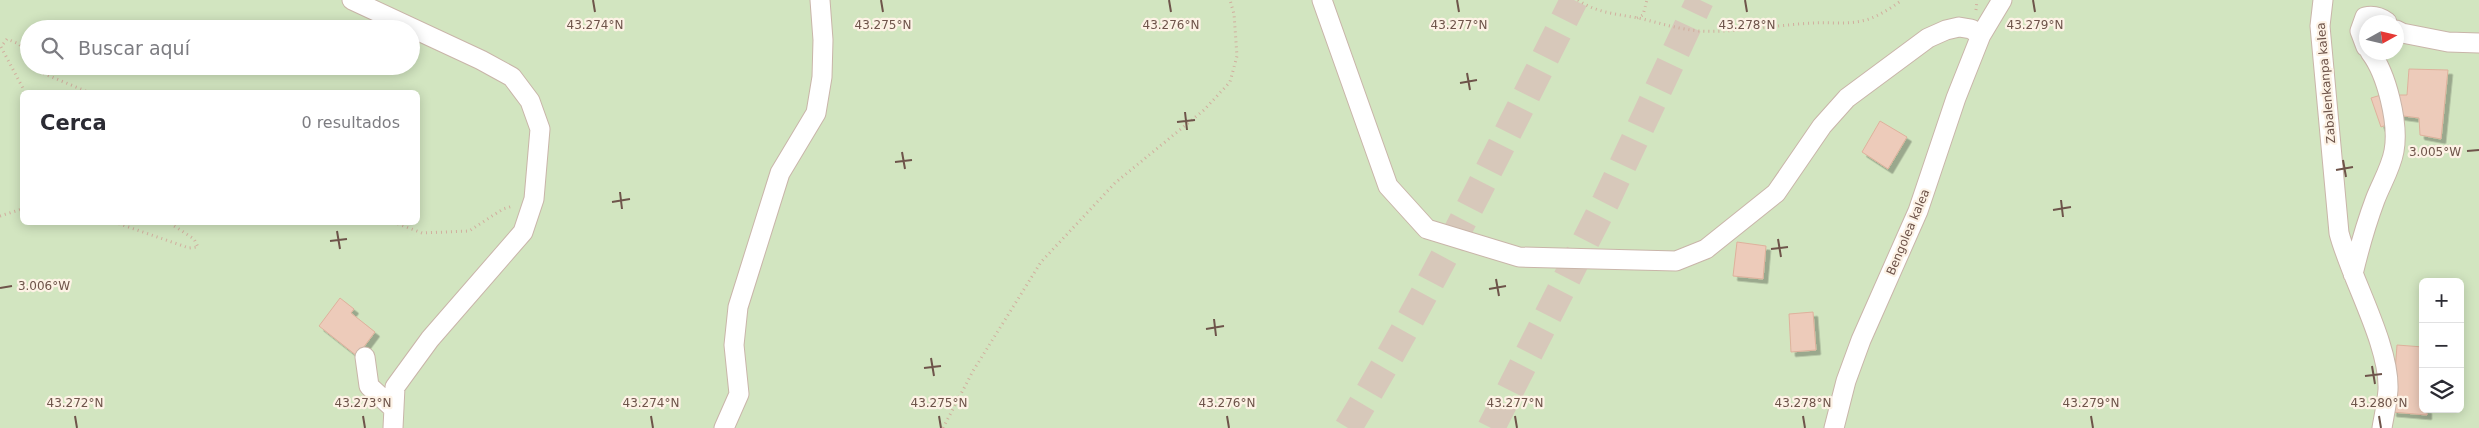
<!DOCTYPE html>
<html lang="es">
<head>
<meta charset="utf-8">
<style>
  body { margin:0; font-family:"DejaVu Sans",sans-serif; background:#f2f2f3; color:#2b2b33 }
  .controls { position:absolute; right:15px; bottom:15px; display:grid; overflow:hidden; border-radius:8px; box-shadow:0 2px 12px #0003 }
  .controls button { width:45px; height:45px; display:grid; place-items:center; padding:0; border:0; border-bottom:1px solid #e1e1e2; background:#fff; color:#2b2b33; font:25px sans-serif }
  .compass { position:absolute; left:2359px; top:15px; width:45px; height:45px; border-radius:50%; background:#fff; box-shadow:0 2px 12px #0003; rotate:82deg }
  .list { margin:0; padding:0; list-style:none }
  h2 { display:flex; justify-content:space-between; align-items:center; height:65px; margin:0; padding:0 20px; font-size:21px }
  h2 small { font-size:16px; font-weight:400; color:#7c7c81 }
  .icon { flex:none; width:28px; height:28px; fill:none; stroke:currentColor; stroke-width:2; stroke-linecap:round; stroke-linejoin:round }
  .map { position:relative; flex:none; width:2479px; height:428px; overflow:hidden }
  .search { position:absolute; background:#fff; box-shadow:0 2px 12px #0003; left:20px; top:20px; width:400px; height:55px; display:flex; align-items:center; gap:12px; box-sizing:border-box; padding:0 18px; border-radius:28px; color:#7c7c81; font-size:19px }
  .panel { position:absolute; background:#fff; box-shadow:0 2px 12px #0003; left:20px; top:90px; width:400px; height:135px; border-radius:8px }
  .map>svg:first-child { display:block }
  .green { fill:#d2e5c0; fill-rule:evenodd }
  .building { fill:#edcbba; stroke:#deb19c; filter:url(#shadow) }
  .lines { fill:none; stroke-linecap:round; stroke-linejoin:round }
  .highway-tunnel { stroke:#d7c8ba; stroke-width:28; stroke-dasharray:28 14; stroke-linecap:butt }
  .minor-casing { stroke:#c9b5a9; stroke-width:21 }
  .path { stroke:#d1ae9e; stroke-width:3; stroke-dasharray:1 4; stroke-linecap:butt }
  .minor { stroke:#fff; stroke-width:19 }
  .ticks { fill:none; stroke:#6e544a; stroke-width:2 }
  .labels { text-anchor:middle; dominant-baseline:central; stroke-width:4.5; stroke-linejoin:round; paint-order:stroke }
  .street-label { font-size:12px; fill:#6e544a; stroke:#fdf2e5 }
  .ticks-label { font-size:12px; text-anchor:middle; fill:#6e544a; stroke:#fdf2e5; stroke-width:4.5; stroke-linejoin:round; paint-order:stroke }
</style>
</head>
<body>
<div class="map">
<svg width="2479" height="428" viewBox="0 0 2479 428">
  <defs>
    <filter id="shadow"><feDropShadow dx="4.5" dy="4.5" stdDeviation="0" flood-color="#0004"/></filter>
  </defs>
  <rect width="100%" height="100%" fill="#faeee0"/>
  <path class="green" d="M0,0H2479V428H0ZM2366,22H2396V52H2366ZM29,29H411V66H29ZM22,92H418V222H22ZM2423,282H2460V409H2423Z"/>
  <path class="building" d="M2409,69L2448,70L2441,139L2420,135L2419,118L2396,115L2398,95H2407Z
    M2381,95L2391,123L2381,127L2371,98Z
    M1880,121L1907,137L1888,169L1862,152Z
    M1737,242L1766,246L1763,279L1733,276Z
    M340,298L354,309L351,313L375,332L357,356L319,326Z
    M1813,312L1816,350L1791,352L1789,314Z
    M2397,345L2423,347V409H2427V415L2392,412Z"/>
  <g class="lines">
    <path class="highway-tunnel" d="M1348,428C1431,290 1502,144 1574,0
      M1491,428L1606,201L1700,0"/>
    <defs>
      <path id="minor" d="M352,0L481,60L512,77L530,101L540,129L534,199L523,232L430,339L395,387L393,428
        M1322,0L1388,186L1427,229L1519,257L1676,261L1706,249L1776,193L1822,126L1847,98L1928,38L1946,30L1959,27L1971,29L1981,35
        M2323,0L2320,26L2339,233C2351,279 2390,345 2388,390C2387,403 2384,416 2382,428
        M2396,30L2402,33L2448,42L2479,43
        M2366,47L2360,31L2365,17C2374,15 2380,17 2387,22
        M2353,274C2359,249 2366,224 2375,200C2381,184 2391,168 2394,151C2399,124 2387,74 2370,52
        M365,357L369,386L394,409
        M724,428L739,394L734,345L738,307L780,173L816,113L822,77L823,40L820,0
        M1834,428L1846,381L1861,340L1918,211L1956,98L1981,35L2002,0"/>
    </defs>
    <use href="#minor" class="minor-casing"/>
    <path class="path" d="M1578,0C1598,14 1620,14 1643,19C1662,24 1679,29 1699,31C1736,33 1775,25 1813,23C1830,22 1848,25 1866,20C1879,16 1891,8 1902,0
      M1976,10L1977,0
      M1637,18L1643,15L1647,0
      M37,66L42,73L88,92
      M25,92L1,47L7,39L19,44L29,56
      M0,216L22,209
      M114,222L189,248L198,247L194,239L168,222
      M393,222L422,233L469,231L503,209L513,206
      M943,428L973,371L1041,262L1115,183L1204,110L1230,82L1237,56L1234,14L1230,0"/>
    <use href="#minor" class="minor"/>
  </g>
  <path class="ticks" d="M593,0L595,12M881,0L883,12M1169,0L1171,12M1457,0L1459,12M1745,0L1747,12M2033,0L2035,12M1467,73L1470,90M1460,83L1477,80M1185,112L1187,130M1177,122L1195,120M2467,151L2479,150M902,152L905,169M2343,160L2346,177M895,162L912,160M2336,170L2353,167M620,192L622,209M2061,200L2063,217M612,202L630,199M2053,210L2071,207M337,231L340,249M1778,239L1781,257M330,241L347,239M1771,249L1788,247M1496,279L1499,296M0,288L12,286M1489,289L1506,286M1214,319L1216,336M1206,329L1224,326M931,358L934,376M2372,366L2375,384M924,368L941,366M2365,376L2382,374M75,416L77,428M363,416L365,428M651,416L653,428M939,416L941,428M1227,416L1229,428M1515,416L1517,428M1803,416L1805,428M2091,416L2093,428M2379,416L2381,428"/>
  <g class="labels">
    <g class="street-label">
      <text transform="translate(2326 83) rotate(-95)">Zabalenkanpa kalea</text>
      <text transform="translate(1908 232) rotate(-67)">Bengolea kalea</text>
    </g>
  </g>
  <g class="ticks-label">
    <text x="595" y="29">43.274°N</text>
    <text x="883" y="29">43.275°N</text>
    <text x="1171" y="29">43.276°N</text>
    <text x="1459" y="29">43.277°N</text>
    <text x="1747" y="29">43.278°N</text>
    <text x="2035" y="29">43.279°N</text>
    <text x="2435" y="156">3.005°W</text>
    <text x="44" y="290">3.006°W</text>
    <text x="75" y="407">43.272°N</text>
    <text x="363" y="407">43.273°N</text>
    <text x="651" y="407">43.274°N</text>
    <text x="939" y="407">43.275°N</text>
    <text x="1227" y="407">43.276°N</text>
    <text x="1515" y="407">43.277°N</text>
    <text x="1803" y="407">43.278°N</text>
    <text x="2091" y="407">43.279°N</text>
    <text x="2379" y="407">43.280°N</text>
  </g>
</svg>
<div class="controls">
<button>+</button>
<button>−</button>
<button><svg class="icon" aria-label="layers" viewBox="0 0 24 24"><path d="M12 4l9 5-9 5-9-5zM3 14l9 5 9-5"/></svg></button>
</div>
<svg class="compass" viewBox="-18 -18 36 36"><path d="M0-13l5 13h-10z" fill="#e53935"/><path d="M0 13l5-13h-10z" fill="#7c7c81"/></svg>
<div class="search"><svg class="icon" aria-label="search" viewBox="0 0 24 24"><circle cx="10" cy="10" r="6"/><path d="M15 15l6 6"/></svg>Buscar aquí</div>
<section class="panel">
<h2>Cerca<small>0 resultados</small></h2>
<ul class="list">
</ul>
</section>
</div>
</body>
</html>
